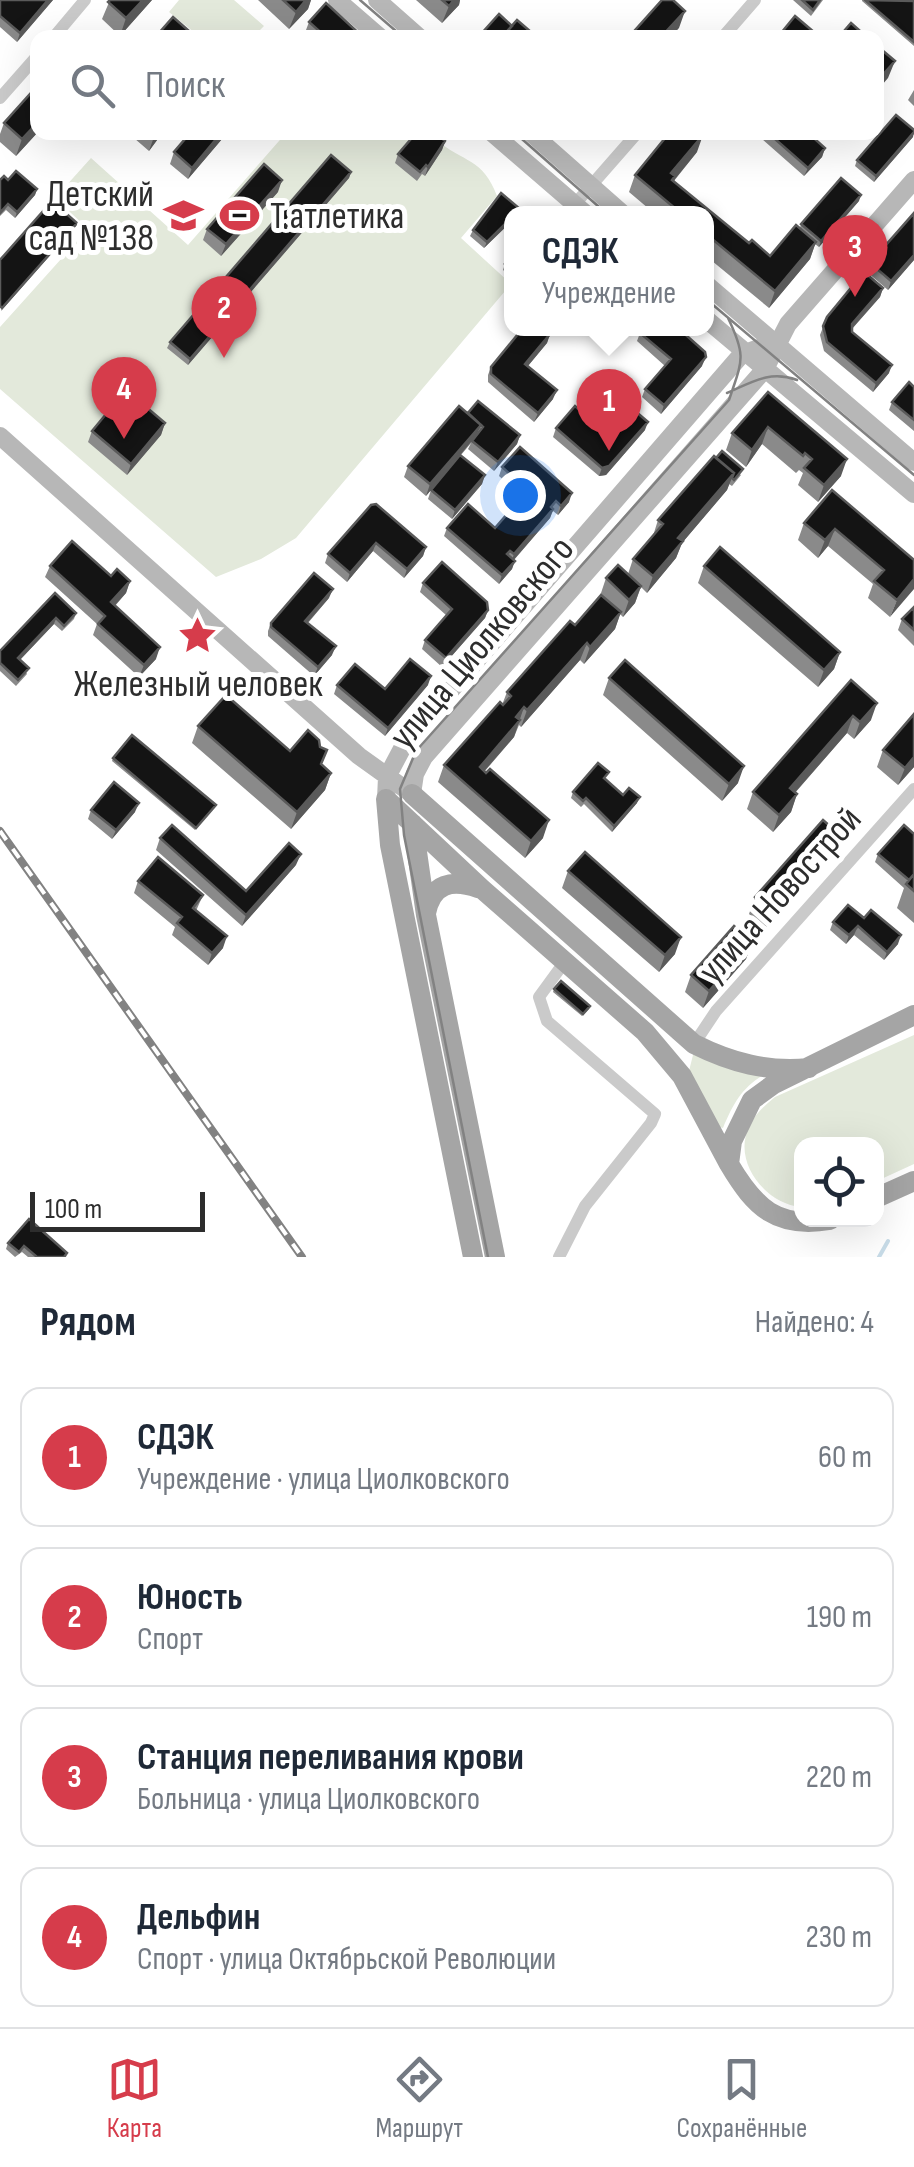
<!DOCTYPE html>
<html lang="ru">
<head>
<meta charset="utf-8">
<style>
  body { margin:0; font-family:"Sofia Sans Condensed",sans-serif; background:#f6f6f7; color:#1f2937 }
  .controls { position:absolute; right:30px; bottom:30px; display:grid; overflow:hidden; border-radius:20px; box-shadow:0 10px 40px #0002 }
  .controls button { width:90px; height:90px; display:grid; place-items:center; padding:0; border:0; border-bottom:2px solid #e0e1e3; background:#fff; color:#1f2937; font:50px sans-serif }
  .scale { position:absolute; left:30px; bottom:25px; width:175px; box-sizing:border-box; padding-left:10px; border:5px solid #2d2d2d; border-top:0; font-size:28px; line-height:35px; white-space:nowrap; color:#2d2d2d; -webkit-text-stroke:8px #fff; paint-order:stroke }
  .you { position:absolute; left:520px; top:495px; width:35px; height:35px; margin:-25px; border:8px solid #fff; border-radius:50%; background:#1a73e8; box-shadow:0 0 0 15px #1a73e833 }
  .badge { display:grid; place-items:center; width:65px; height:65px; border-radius:50%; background:#d63c4b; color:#fff; font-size:32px; font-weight:700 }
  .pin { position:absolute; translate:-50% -82px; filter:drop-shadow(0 2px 5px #0008) }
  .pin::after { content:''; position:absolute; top:52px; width:35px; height:30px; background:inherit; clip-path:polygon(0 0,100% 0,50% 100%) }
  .popup { position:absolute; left:504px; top:206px; width:210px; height:130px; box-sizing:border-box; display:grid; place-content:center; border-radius:20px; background:#fff; filter:drop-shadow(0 2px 8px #0005); font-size:32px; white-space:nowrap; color:#747a83 }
  .popup b { font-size:38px; color:#1f2937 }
  .popup::after { content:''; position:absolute; left:50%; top:100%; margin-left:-20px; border:20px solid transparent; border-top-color:#fff }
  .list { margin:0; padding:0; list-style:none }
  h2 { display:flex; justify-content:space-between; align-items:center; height:130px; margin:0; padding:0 40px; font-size:42px }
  h2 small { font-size:32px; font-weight:400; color:#747a83 }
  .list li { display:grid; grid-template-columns:65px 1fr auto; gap:30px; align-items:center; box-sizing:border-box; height:140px; margin:0 20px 20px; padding:0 20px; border:2px solid #e0e1e3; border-radius:20px }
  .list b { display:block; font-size:38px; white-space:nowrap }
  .list p { margin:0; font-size:32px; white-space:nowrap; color:#747a83 }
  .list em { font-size:32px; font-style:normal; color:#747a83 }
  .icon { flex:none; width:55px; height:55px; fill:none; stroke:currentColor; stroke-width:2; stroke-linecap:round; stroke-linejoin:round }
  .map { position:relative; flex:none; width:914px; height:1257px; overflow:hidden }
  .search { position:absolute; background:#fff; box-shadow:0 10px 40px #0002; left:30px; right:30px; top:30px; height:110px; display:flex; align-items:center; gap:25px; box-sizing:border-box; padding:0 35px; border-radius:20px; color:#747a83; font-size:38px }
  .sheet { height:770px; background:#fff }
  nav { display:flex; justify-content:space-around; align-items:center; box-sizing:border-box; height:140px; border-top:2px solid #e0e1e3; background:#fff; font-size:28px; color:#747a83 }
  nav a { display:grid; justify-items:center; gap:5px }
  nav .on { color:#d63c4b }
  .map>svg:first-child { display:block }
  .green { fill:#e3e9db }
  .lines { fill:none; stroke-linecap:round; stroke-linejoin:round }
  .stream { stroke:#c8dce8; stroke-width:4 }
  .street { stroke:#cacaca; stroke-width:12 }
  .secondary { stroke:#b7b7b7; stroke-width:18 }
  .primary { stroke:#a5a5a5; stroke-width:20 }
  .tram { stroke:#828282; stroke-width:2.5 }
  .rail-casing { stroke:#828282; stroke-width:8 }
  .rail { stroke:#fff; stroke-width:4; stroke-dasharray:11; stroke-linecap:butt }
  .wall { fill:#8a8a8a }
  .shaded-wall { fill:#5a5a5a }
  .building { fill:#141414; stroke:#5a5a5a; stroke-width:2.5 }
  .labels { text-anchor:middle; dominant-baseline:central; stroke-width:10; stroke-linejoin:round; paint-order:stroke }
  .poi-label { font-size:38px; fill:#2d2d2d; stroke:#fff; text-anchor:end }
  .street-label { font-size:38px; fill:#2d2d2d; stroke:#fff }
</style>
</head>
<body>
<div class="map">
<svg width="914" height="1257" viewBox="0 0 914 1257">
  <rect width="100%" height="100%" fill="#fff"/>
  <path class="green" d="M179,0H234L264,26L253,37H200L169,12Z
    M286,133H437L435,139C464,163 483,158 497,196L461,238L511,284L296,538L261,559L216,577L0,389V327L88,229L55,198L91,158L188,245Z
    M914,1035V1164L877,1181L876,1144H802L801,1207C766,1204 732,1162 749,1127C755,1114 764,1106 775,1097Z
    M694,1051L763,1075C741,1089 733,1104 723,1128L716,1126L689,1071Z"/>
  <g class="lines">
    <path class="stream" d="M879,1257L888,1241"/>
    <path class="street" d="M53,38L85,0
      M722,38L755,0
      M0,98L38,55
      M575,204L638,132
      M694,1044L716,1011L914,789
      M559,1257L585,1206L651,1123L655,1114L547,1021L539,997L566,960"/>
    <path class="secondary" d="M337,0L381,38
      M377,0L420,38
      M491,132L586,214
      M530,132L623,214
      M706,284L914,462
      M706,319L914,494
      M0,436L359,756L412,794
      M412,794L415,774L424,757L765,369L788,324L914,180
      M386,799L387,777L405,743L742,354L776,342"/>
    <path class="primary" d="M412,794L694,1044C732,1063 767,1072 809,1068
      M386,799L482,889L645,1032L682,1076L729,1164
      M386,799L390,845L473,1257
      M413,824L426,915L495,1257
      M426,913C432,883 452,879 478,888
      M876,1198L914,1181
      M830,1220C777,1229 755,1208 729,1164L732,1141L752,1100L774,1084L914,1015"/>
    <path class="tram" d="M360,0L404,38
      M514,132L607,214
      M706,299L914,475
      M727,393C752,382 770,370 797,380
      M488,1257L404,835L400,789L416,751L729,400C742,361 747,357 728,318"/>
    <defs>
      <path id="rail" d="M0,831L302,1257"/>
    </defs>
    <use href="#rail" class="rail-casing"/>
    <use href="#rail" class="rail"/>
  </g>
  <path class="wall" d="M0,0H53L17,42L0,27Z
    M110,0H152L120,36L102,19Z
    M258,0H311L308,9L289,29Z
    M416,0H460L459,5L442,23Z
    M793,0H823L811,16Z
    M862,0L914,1V46L862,1Z
    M309,22L364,38H303Z
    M38,85V132L16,156L0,142V134L4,123Z
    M914,90V106L908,100Z
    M127,132H163L149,151Z
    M228,132L188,179L170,164L174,152Z
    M764,132H807L825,148L822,157L804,176L762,139Z
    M913,137L874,182L855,166L857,160Z
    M445,141L442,150L425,176L422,174L417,181L395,163L398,154Z
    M697,152L674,181L749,243L770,256L800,228L801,224L859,201L819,247L815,244L810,259L769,308L706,256V214H655L629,192L635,175Z
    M351,172L349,178L188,365L167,348L170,342Z
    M0,180H8L37,189L35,195L15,218L6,210L0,216Z
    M278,192L221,256L203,240L207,229Z
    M518,214L484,248L470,236L473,230Z
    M512,257V277L503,270L505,264Z
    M914,260L888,290L867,272L870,263Z
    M883,288L880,297L852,329V332L889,373L873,392L824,351L820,335L827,317Z
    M640,333L702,366L661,414L642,397L645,389L665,366L637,341Z
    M550,334L547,343L528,366L553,399L534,422L488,382V375L491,367Z
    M914,387V431L889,410L892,402Z
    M768,392L841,476L818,502L798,485L803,473L799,470L796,473L762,444L746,467L726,450L732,433Z
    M468,413L520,435L517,444L494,471L468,449L471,443L461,455L485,475L482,484L452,519L428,499L431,490L443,475L426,496L404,477L408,466Z
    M165,423L161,435L127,475L88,442L92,431Z
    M556,428L605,432L645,430L606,475L599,476L553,437Z
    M714,456L741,475L732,486L729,484L727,490L682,543L676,558L647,593L641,587L635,603L623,617L620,614L615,629L584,664L580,660L521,727L519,725L514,737L485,771L543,838L525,858L438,782L444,765L502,705L507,692L575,625L600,596L606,578L628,574L633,559L653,536L658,520Z
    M502,467L569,502L558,515L553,511L550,518L514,560L512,569L499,584L444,536L447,528H495L522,497L499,476Z
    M832,490L914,560L890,617L868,598L873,584L828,546L818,558L798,540L804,523Z
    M371,505L426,547L423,556L404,578L373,551L347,582L325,563L328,554Z
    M50,566L130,581L126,593L115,606L156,659L139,677L93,635L97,624L45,577Z
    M704,566L840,652L834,669L818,687L698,583Z
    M423,583L488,610L485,618L442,667L422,649L425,640L446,615L420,592Z
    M55,593L76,613L74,619L62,631L54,624L20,660L27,674L16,686L0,671V651Z
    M329,598L308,623L332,655L314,676L268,636V631L271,623Z
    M914,607V646L898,630L902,619Z
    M609,678L738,783L722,801L603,695Z
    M851,680L871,720L854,739L847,733L795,793L797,794L791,812L773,832L747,809L753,792Z
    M337,685L385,689L428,685L385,736L334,694Z
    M914,714V767L898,785L877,767L883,750Z
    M198,726L290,751L320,747L327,750L322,764L331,773L325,790L291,829L192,743Z
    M113,758L216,805L214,808L195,830L112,761Z
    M605,779L623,795L637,803L612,832L584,804L581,807L571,798L573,792Z
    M91,810L135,812L112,839L88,819Z
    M839,834L833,851L765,928L749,914L755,897Z
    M914,834V923L897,908L904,888L875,862L878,854Z
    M160,838L246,891L296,865L242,926L156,850Z
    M568,871L675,954L659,972L562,888Z
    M138,881L203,895L196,911L223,948L208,965L172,935L175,927L134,893Z
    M864,918L898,944L884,960L854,935L846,944L830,930L833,922Z
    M752,942L746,959L703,1008L685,992L691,975Z
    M554,989L589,1009L582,1016L553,992Z
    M8,1243L67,1253L66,1257H28L22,1252L15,1257L6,1249Z"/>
  <path class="shaded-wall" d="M48,0H53L17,42L20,33Z
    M143,0H152L120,36L126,18Z
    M306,0H311L308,9L289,29L296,12Z
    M454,0H460L459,5L442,23L449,6Z
    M685,11L679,28L670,38H660Z
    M895,61L888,78L876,92L879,79Z
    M38,122V132L16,156L22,139Z
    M156,132H163L149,151L155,134Z
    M222,132H228L188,179L192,168Z
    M914,132L913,137L874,182L876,176Z
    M703,135L697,152L675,179L669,193L671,173Z
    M445,141L442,150L425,176L428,167Z
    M825,148L822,157L804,176L808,168Z
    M351,172L349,178L188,365L190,359Z
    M282,180L278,192L221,256L226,244Z
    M37,189L35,195L15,218L17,212Z
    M861,195L859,201L819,247L821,241Z
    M512,217V221L484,248L487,242Z
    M77,223L76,226L1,311L2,308Z
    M816,242L810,259L769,308L775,291Z
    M914,255V260L888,290L891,281Z
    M883,288L880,297L849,332L852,324Z
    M550,334L547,343L522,373L525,364Z
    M706,357L702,366L661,414L664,405Z
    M892,365L889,373L873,392L876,383Z
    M557,390L553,399L534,422L538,413Z
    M648,422L645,430L606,475L599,476L602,468Z
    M165,423L161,435L127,475L131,464Z
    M481,425L476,436L426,496L430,484Z
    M768,427L762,444L746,467L752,450Z
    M520,435L517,444L494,471L498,462Z
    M847,459L841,476L818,502L824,485Z
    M734,473L727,490L682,543L676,558L647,593L653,576L678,538Z
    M485,475L482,484L452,519L455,510Z
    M572,493L569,502L558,515L561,506Z
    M553,509L550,518L511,563L514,554Z
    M835,529L828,546L818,558L825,540Z
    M376,543L373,551L347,582L350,573Z
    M426,547L423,556L404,578L407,569Z
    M515,561L512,569L499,584L502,575Z
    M914,579V589L890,617L897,600Z
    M130,581L126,593L107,614L111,602Z
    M641,586L635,603L623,617L629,600Z
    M333,589L329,598L302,629L305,621Z
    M488,610L485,618L442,667L446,658Z
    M621,612L615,629L584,664L590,647Z
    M56,618L54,624L16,664L18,658Z
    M587,643L580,660L521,727L527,710Z
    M336,646L332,655L314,676L318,667Z
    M160,647L156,659L139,677L144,665Z
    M840,652L834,669L818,687L824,670Z
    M431,676L428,685L385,736L388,728Z
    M877,703L871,720L854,739L860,722Z
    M524,707L514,737L473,784L480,767Z
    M853,716L847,733L784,805L790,788Z
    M914,757V767L898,785L905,768Z
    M744,766L738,783L722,801L729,784Z
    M331,773L325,790L291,829L297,812Z
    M797,794L791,812L773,832L779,815Z
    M640,797L637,803L612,832L614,826Z
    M139,803L135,812L112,839L116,830Z
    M549,820L543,838L525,858L531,841Z
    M839,834L833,851L765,928L772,911Z
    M301,854L296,865L242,926L246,915Z
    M858,926L854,935L846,944L849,935Z
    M901,935L898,944L884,960L887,952Z
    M227,936L223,948L208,965L212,953Z
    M681,937L675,954L659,972L665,955Z
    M752,942L746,959L703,1008L709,991Z"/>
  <path class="building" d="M0,0H48L20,33L0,16Z
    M110,0H143L126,18L108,2Z
    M283,0H306L296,12Z
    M442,0H454L449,6Z
    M662,0H673L685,11L660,38H628Z
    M802,0H820L813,10Z
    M865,0L914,1V42Z
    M326,3L364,38H327L309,22Z
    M499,14L512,26L501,38H487L482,33Z
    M795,16L815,33L811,38H777Z
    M173,17L197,38H164L159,33Z
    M517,20L538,38H501Z
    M851,23L868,38H838Z
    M876,45L895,61L879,79L876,77Z
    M38,85V122L22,139L4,123Z
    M896,115L914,130V132L876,176L857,160Z
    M191,132H222L192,168L174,152Z
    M417,132H435L445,141L428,167L426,165L420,172L398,154Z
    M670,132H701L703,135L671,173L675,176L672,180L749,243L752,240L770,256L796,225L816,242L775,291L706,234V214H682L635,175Z
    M767,132H807L825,148L808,168Z
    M331,155L351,172L190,359L170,342Z
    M264,164L282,180L226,244L207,229Z
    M16,171L37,189L17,212L8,204L0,213V180L4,176L8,180Z
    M841,178L861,195L821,241L801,224Z
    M501,193L520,209L515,214H512V217L487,242L473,230Z
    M52,201L77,223L2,308L0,306V260Z
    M914,213V255L891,281L870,263Z
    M512,257V270L505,264Z
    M864,272L883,288L852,324V332L892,365L876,383L827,342L823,326L827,317Z
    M523,328H544L550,334L525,364L557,390L538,413L491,374V367Z
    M644,328H678L705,352L706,357L664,405L645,389L671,359L640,333Z
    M909,382L914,387V420L892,402Z
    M126,390L165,423L131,464L92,431Z
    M768,392L847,459L824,485L804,468L812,459L805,453L803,456L768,427L752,450L732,433Z
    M478,401L520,435L498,462L472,441L483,427L468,413Z
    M628,405L648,422L609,466L602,468L556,428L575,406L605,432Z
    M459,406L481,425L430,484L408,466Z
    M520,447L572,493L561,506L556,501L551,507L553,509L514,554L510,551L507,554L515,561L502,575L447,528L468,504L495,528L528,490L502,467Z
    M722,451L743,469L734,480L732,478L734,473L716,458Z
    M460,455L485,475L455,510L431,490Z
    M714,456L734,473L678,538L683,541L653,576L633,559L663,524L658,520Z
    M832,490L914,560V579L897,600L874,581L884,570L835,529L825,540L804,523Z
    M376,504L426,547L407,569L376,543L350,573L328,554L371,505Z
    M72,541L111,576L117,569L130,581L111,602L160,647L144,665L98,624L105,616L50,566Z
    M720,547L840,652L824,670L704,566Z
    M442,562L487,602L488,610L446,658L425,640L452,609L423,583Z
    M618,565L641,586L629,600L606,578Z
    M314,573L333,589L305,621L336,646L318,667L271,627V623Z
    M55,593L76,613L64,626L56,618L18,658L29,668L18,680L0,663V651Z
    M601,595L621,612L590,647L587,643L527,710L524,707L516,717L520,720L480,767L486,773L490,769L549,820L531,841L444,765L500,702L503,705L511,696L507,692L570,621L575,625Z
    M914,607V630L902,619Z
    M410,659L431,676L388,728L337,685L355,664L385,689Z
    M625,660L744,766L729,784L609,678Z
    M851,680L877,703L860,722L853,716L790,788L797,794L779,815L753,792Z
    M226,695L290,751L308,730L319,740L320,747L327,750L321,764L331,773L297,812L198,726Z
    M914,714V757L905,768L883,750Z
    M132,735L216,805L196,828L113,758Z
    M598,763L609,772L604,778L623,795L629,788L640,797L614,826L586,798L583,801L573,792Z
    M114,782L139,803L116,830L91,810Z
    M823,820L839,834L772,911L755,897Z
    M172,825L246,891L289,843L301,854L246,915L160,838Z
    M904,825L914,834V874L909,880L878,854Z
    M585,852L681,937L665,955L568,871Z
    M158,857L203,895L193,908L227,936L212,953L177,923L182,917L138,881Z
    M914,874V891L906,884Z
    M848,905L864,918L871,910L901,935L887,952L858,926L849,935L833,922Z
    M734,926L752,942L709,991L691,975Z
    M561,981L590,1006L583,1014L554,989Z
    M29,1219L67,1253L64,1257H37L24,1246L19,1252L8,1243Z"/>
  <defs>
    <symbol id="school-bare" viewBox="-9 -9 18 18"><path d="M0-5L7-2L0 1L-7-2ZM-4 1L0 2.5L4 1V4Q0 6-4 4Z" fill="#d63c4b" stroke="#fff" stroke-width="2.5" paint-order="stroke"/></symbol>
    <symbol id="stadium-bare" viewBox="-9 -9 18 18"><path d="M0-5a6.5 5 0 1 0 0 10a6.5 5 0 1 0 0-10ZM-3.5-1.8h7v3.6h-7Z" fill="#d63c4b" stroke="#fff" stroke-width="2.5" paint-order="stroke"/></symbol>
    <symbol id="sight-bare" viewBox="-9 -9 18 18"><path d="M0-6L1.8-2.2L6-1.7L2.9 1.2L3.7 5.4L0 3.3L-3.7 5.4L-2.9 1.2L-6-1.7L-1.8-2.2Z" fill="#d63c4b" stroke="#fff" stroke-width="2.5" paint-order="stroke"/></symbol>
  </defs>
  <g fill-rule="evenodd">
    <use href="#school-bare" x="156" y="188" width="55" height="55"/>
    <use href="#stadium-bare" x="212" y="188" width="55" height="55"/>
    <use href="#sight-bare" x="170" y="608" width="55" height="55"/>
  </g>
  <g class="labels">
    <g class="poi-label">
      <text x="154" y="194">Детский<tspan x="154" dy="44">сад №138</tspan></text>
      <text x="270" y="216" text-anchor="start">Т.атлетика</text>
      <text x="198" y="684" text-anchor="middle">Железный человек</text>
    </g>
    <g class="street-label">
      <text transform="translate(482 643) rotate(-50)">улица Циолковского</text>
      <text transform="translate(780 895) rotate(-48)">улица Новострой</text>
    </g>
  </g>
</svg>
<div class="controls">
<button><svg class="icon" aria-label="locate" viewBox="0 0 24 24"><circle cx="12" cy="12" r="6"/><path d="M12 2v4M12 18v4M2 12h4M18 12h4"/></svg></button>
</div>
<div class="scale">100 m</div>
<div class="you"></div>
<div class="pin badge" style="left:609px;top:451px">1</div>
<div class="popup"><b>СДЭК</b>Учреждение</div>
<div class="pin badge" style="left:224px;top:358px">2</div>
<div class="pin badge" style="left:855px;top:297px">3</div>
<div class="pin badge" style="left:124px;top:439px">4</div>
<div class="search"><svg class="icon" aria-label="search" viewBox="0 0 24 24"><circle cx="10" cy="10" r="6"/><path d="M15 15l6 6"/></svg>Поиск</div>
</div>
<section class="sheet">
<h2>Рядом<small>Найдено: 4</small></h2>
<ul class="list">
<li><span class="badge">1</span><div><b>СДЭК</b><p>Учреждение · улица Циолковского</p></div><em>60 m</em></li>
<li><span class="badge">2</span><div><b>Юность</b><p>Спорт</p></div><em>190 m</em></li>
<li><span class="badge">3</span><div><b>Станция переливания крови</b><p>Больница · улица Циолковского</p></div><em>220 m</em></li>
<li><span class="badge">4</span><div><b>Дельфин</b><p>Спорт · улица Октябрьской Революции</p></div><em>230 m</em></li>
</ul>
</section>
<nav>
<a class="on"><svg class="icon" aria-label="map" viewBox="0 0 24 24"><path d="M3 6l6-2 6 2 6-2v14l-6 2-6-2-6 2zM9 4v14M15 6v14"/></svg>Карта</a>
<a><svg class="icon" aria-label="directions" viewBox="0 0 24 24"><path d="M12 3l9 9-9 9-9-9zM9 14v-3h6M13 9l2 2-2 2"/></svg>Маршрут</a>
<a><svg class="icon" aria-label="saved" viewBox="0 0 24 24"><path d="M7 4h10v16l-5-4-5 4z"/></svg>Сохранённые</a>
</nav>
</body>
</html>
